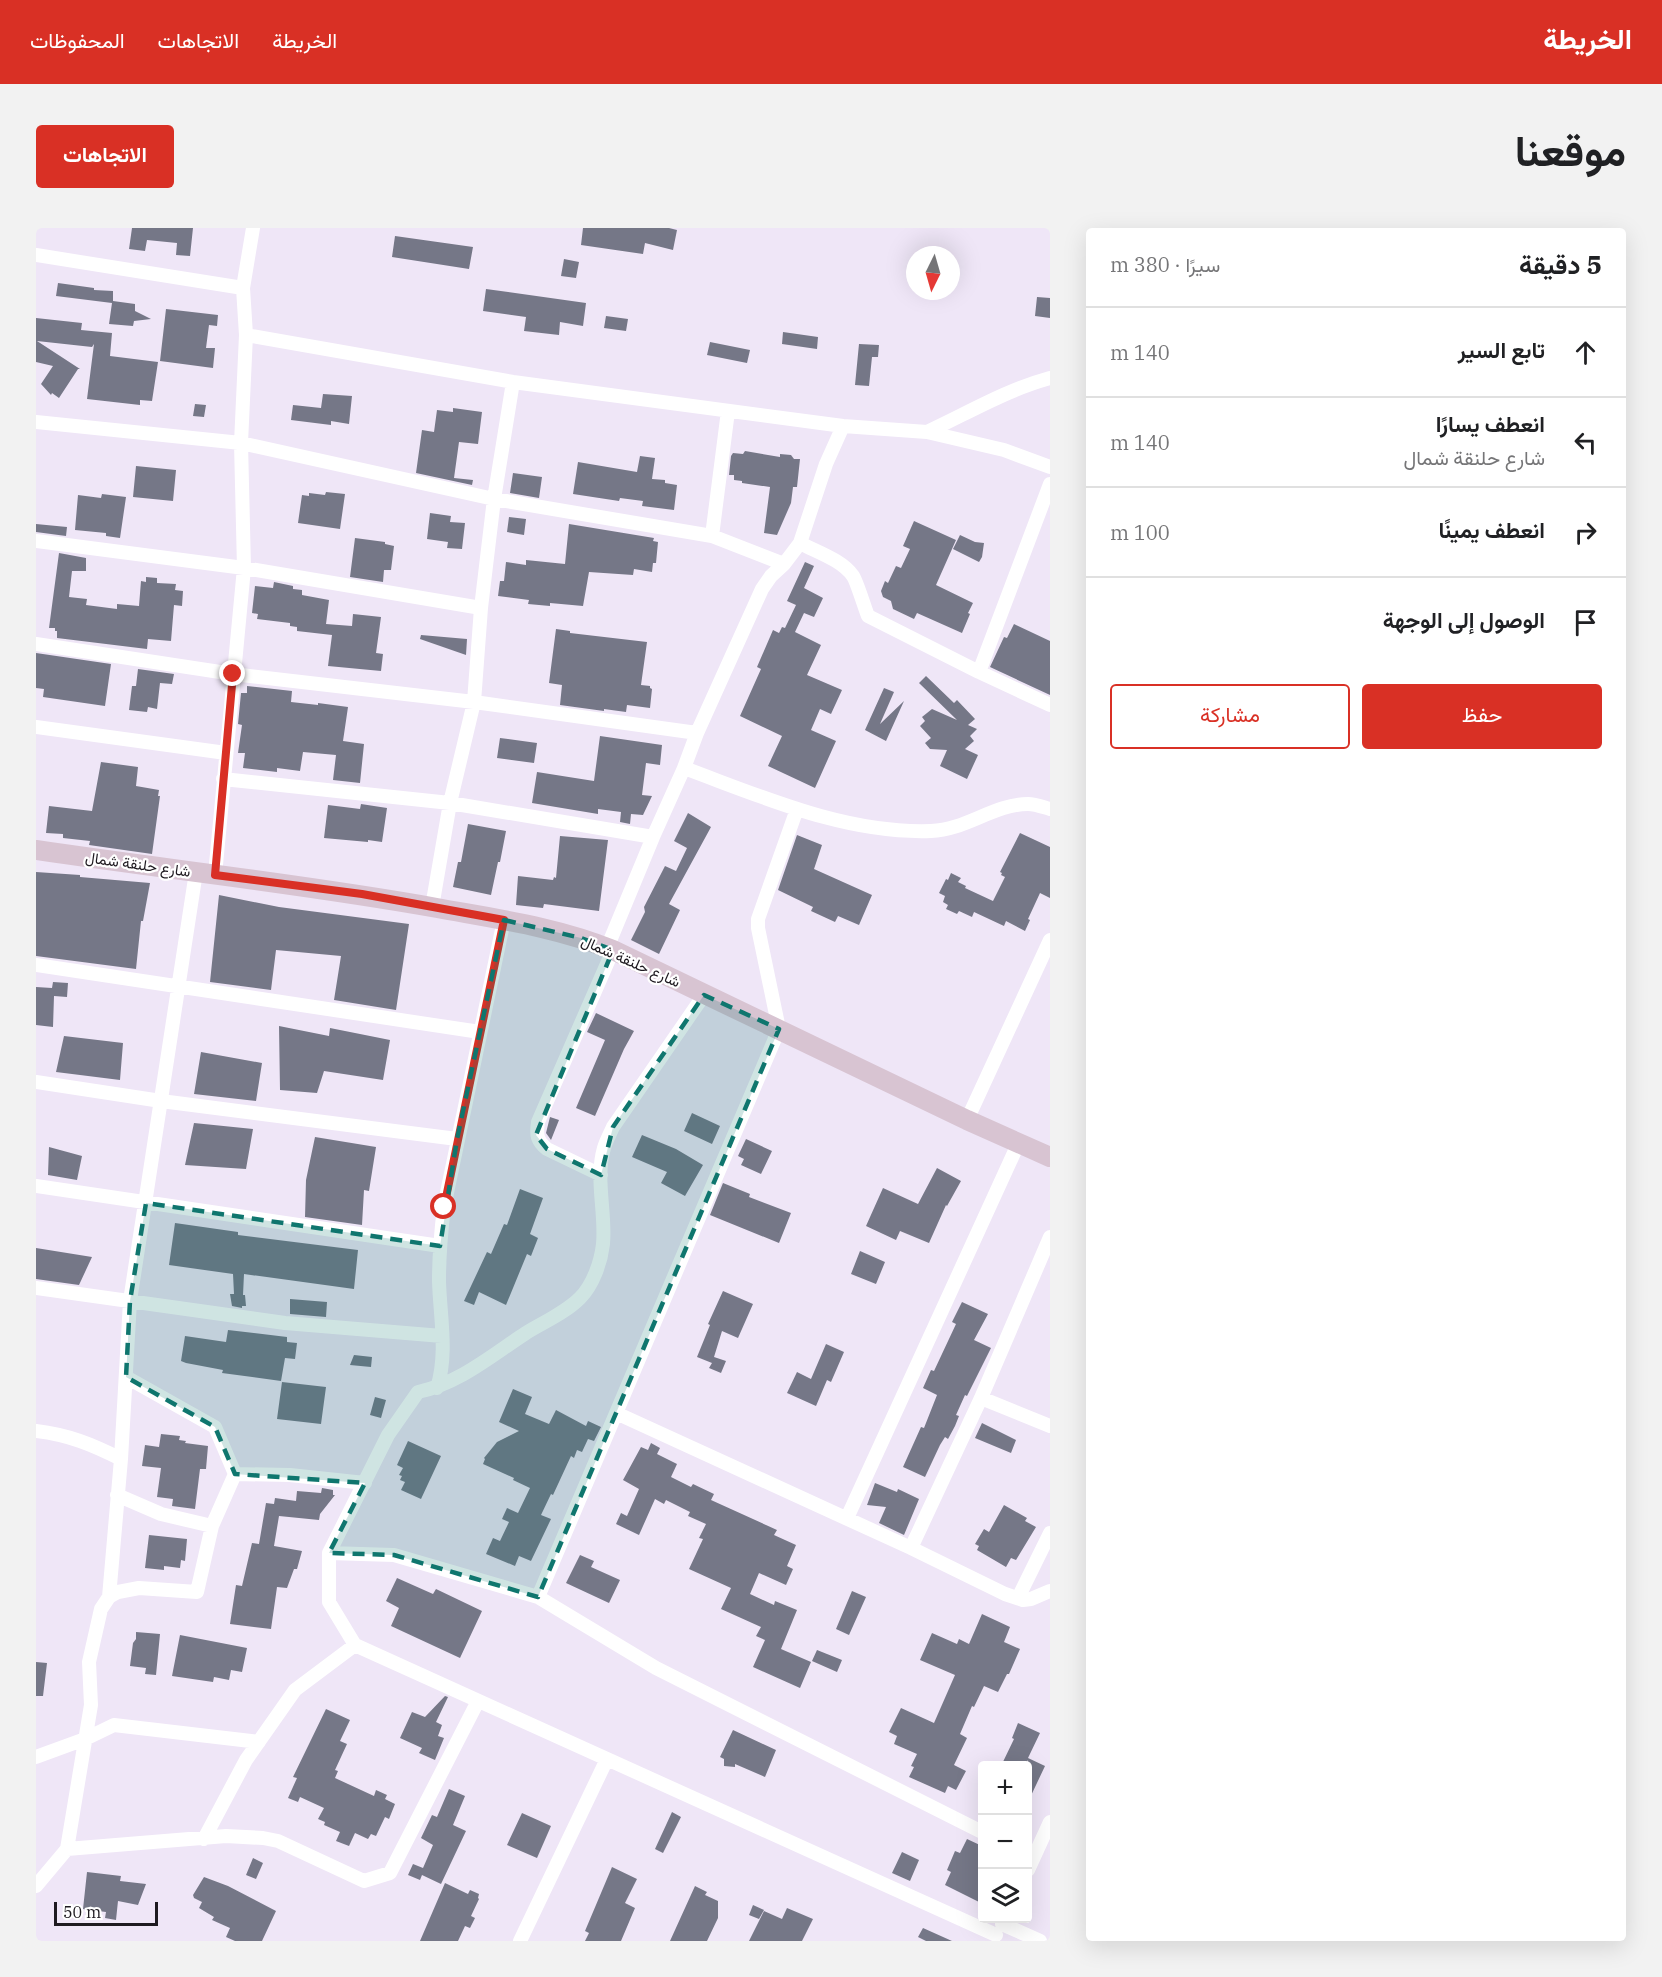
<!DOCTYPE html>
<html lang="ar">
<head>
<meta charset="utf-8">
<style>
  body { margin:0; font-family:"IBM Plex Serif",Vazirmatn,serif; background:#f2f2f2; color:#202124; direction:rtl }
  .controls { position:absolute; right:18px; bottom:18px; display:grid; overflow:hidden; border-radius:6px; box-shadow:0 6px 24px #0002 }
  .controls button { width:54px; height:54px; display:grid; place-items:center; padding:0; border:0; border-bottom:2px solid #e0e0e0; background:#fff; color:#202124; font:30px sans-serif }
  .compass { position:absolute; left:870px; top:18px; width:54px; height:54px; border-radius:50%; background:#fff; box-shadow:0 6px 24px #0002; rotate:185deg }
  .scale { position:absolute; left:18px; bottom:15px; width:104px; box-sizing:border-box; padding-left:6px; border:3px solid #1e1a20; border-top:0; font-size:16px; line-height:21px; white-space:nowrap; color:#1e1a20; -webkit-text-stroke:4px #fff; paint-order:stroke }
  .stop { position:absolute; width:18px; height:18px; margin:-14px; border:4px solid #d93025; border-radius:50%; background:#fff }
  .stop.end { background:#d93025; border-color:#fff; box-shadow:0 2px 6px #0008 }
  .list { margin:0; padding:0; list-style:none }
  h2 { display:flex; justify-content:space-between; align-items:center; height:78px; margin:0; padding:0 24px; font-size:26px }
  h2 small { font-size:20px; font-weight:400; color:#757577 }
  .list li { display:grid; grid-template-columns:39px 1fr auto; gap:18px; align-items:center; box-sizing:border-box; height:90px; padding:0 24px; border-top:2px solid #e0e0e0 }
  .list b { display:block; font-size:22px; white-space:nowrap }
  .list p { margin:0; font-size:20px; white-space:nowrap; color:#757577 }
  .list em { font-size:20px; font-style:normal; color:#757577 }
  .actions { display:flex; gap:12px; padding:18px 24px }
  .actions a { flex:1; padding:14px 0; border:2px solid #d93025; border-radius:6px; text-align:center; font-size:21px; color:#d93025 }
  .actions .main { background:#d93025; color:#fff }
  .icon { flex:none; width:33px; height:33px; fill:none; stroke:currentColor; stroke-width:2; stroke-linecap:round; stroke-linejoin:round }
  .map { position:relative; flex:none; width:1014px; height:1713px; overflow:hidden; direction:ltr; border-radius:6px }
  header { display:flex; align-items:center; gap:36px; box-sizing:border-box; height:84px; padding:0 30px; background:#d93025; color:#fff }
  header strong { font-size:28px }
  nav { display:flex; gap:33px; margin-inline-start:auto; font-size:21px }
  .intro { display:flex; align-items:center; justify-content:space-between; box-sizing:border-box; height:144px; padding:0 36px }
  h1 { margin:0; font-size:42px }
  .button { padding:15px 27px; border-radius:6px; background:#d93025; color:#fff; font-size:21px; font-weight:700 }
  main { display:flex; gap:36px; padding:0 36px }
  aside { flex:1; background:#fff; border-radius:6px; box-shadow:0 6px 24px #0002 }
  .map>svg:first-child { display:block }
  .building { fill:#757787 }
  .lines { fill:none; stroke-linecap:round; stroke-linejoin:round }
  .street { stroke:#fff; stroke-width:14 }
  .secondary { stroke:#d8c4d2; stroke-width:20 }
  .route { stroke:#d93025; stroke-width:8 }
  .marked { fill:#0f766e; fill-opacity:0.2; stroke:#0f766e; stroke-width:4.5; stroke-dasharray:12 8; stroke-linejoin:round }
  .labels { text-anchor:middle; dominant-baseline:central; stroke-width:4.5; stroke-linejoin:round; paint-order:stroke }
  .street-label { font-size:15px; fill:#1e1a20; stroke:#fff }
</style>
</head>
<body>
<header>
<strong>الخريطة</strong>
<nav><a>الخريطة</a><a>الاتجاهات</a><a>المحفوظات</a></nav>
</header>
<div class="intro"><h1>موقعنا</h1><a class="button">الاتجاهات</a></div>
<main>
<aside>
<h2>5 دقيقة<small>سيرًا · 380 m</small></h2>
<ul class="list">
<li><svg class="icon" aria-label="ahead" viewBox="0 0 24 24"><path d="M12 20V5M6 11l6-6 6 6"/></svg><div><b>تابع السير</b></div><em>140 m</em></li>
<li><svg class="icon" aria-label="left" viewBox="0 0 24 24"><path d="M17 20v-9H6M10 6l-5 5 5 5"/></svg><div><b>انعطف يسارًا</b><p>شارع حلنقة شمال</p></div><em>140 m</em></li>
<li><svg class="icon" aria-label="right" viewBox="0 0 24 24"><path d="M7 20v-9h11M14 6l5 5-5 5"/></svg><div><b>انعطف يمينًا</b></div><em>100 m</em></li>
<li><svg class="icon" aria-label="arrive" viewBox="0 0 24 24"><path d="M6 21V4h12l-3 4 3 4H6"/></svg><div><b>الوصول إلى الوجهة</b></div></li>
</ul>
<div class="actions"><a class="main">حفظ</a><a>مشاركة</a></div>
</aside>
<div class="map">
<svg width="1014" height="1713" viewBox="0 0 1014 1713">
  <rect width="100%" height="100%" fill="#efe6f7"/>
  <path class="building" d="M96,0H157L154,28L140,27L141,15L111,12L109,23L93,21Z
    M547,0H633L641,2L637,22L609,15L607,26L545,17Z
    M359,8L437,19L433,41L356,29Z
    M528,31L543,34L540,50L525,48Z
    M22,55L58,60V62L77,63V73L99,76V83L115,91L98,93L97,98L73,96L76,75L20,68Z
    M450,61L550,75L547,98L524,94L523,107L488,103L490,89L447,83Z
    M1001,69L1014,70V90L999,88Z
    M130,81L182,87L181,98L173,97L170,120H179L177,140L124,133Z
    M570,88L592,91L590,103L568,100Z
    M0,90L46,95L45,102L76,105L74,128L122,134L116,173L104,172V177L51,171L58,116L56,119L1,113L44,141H42L23,170L16,165L15,167L5,156L17,138L0,134Z
    M747,104L782,109L781,121L746,116Z
    M674,114L714,122L711,135L671,127Z
    M823,116L843,117L842,129H836L833,158L819,157Z
    M287,166L316,168L313,196L295,193V197L255,192L257,177L285,180Z
    M159,176L170,177L168,189L157,188Z
    M417,180L446,184L442,216L423,214L418,250L437,252L436,257L380,245L386,202L398,204L401,182L417,184Z
    M709,223L744,229V226L755,227L758,231H764L761,259H757L755,275L741,307L728,305L734,259L706,255V253L698,252V247H693L695,228L697,225L707,226Z
    M604,228L619,230L616,251L629,252V255L641,257L638,282L606,278L607,273L584,270L583,273L537,266L542,234L601,244Z
    M100,238L140,242L137,273L97,269Z
    M477,245L506,249L503,270L474,265Z
    M290,264L309,266L304,301L262,295L266,267L273,268V265L289,267Z
    M66,266L90,269L84,310L70,308V305L39,302L42,267L65,270Z
    M394,285L415,288L414,294L429,295L426,321L411,320L412,314L391,311Z
    M473,289L490,291L488,307L471,304Z
    M878,293L920,312L900,357L937,375L932,385L934,386L926,405L881,385L878,391L857,381L855,373L847,369L845,363L849,353L852,355L860,338L865,340L874,321L867,318Z
    M0,296L31,299L30,308L0,304Z
    M533,296L618,310L617,313L622,314L620,335H617L616,344L598,341L597,347L553,344L547,378L514,375V378L492,376L493,372L462,368L464,353H468L470,334L490,337V332L529,336Z
    M924,307L939,314L948,315L946,329L943,334L917,321Z
    M319,310L349,314V316L358,318L355,342H348L347,354L314,349Z
    M23,325L50,330V343H36L33,369L51,371L50,377L81,381V376L103,378L105,353L110,354V349L121,350V355L140,356L139,362L147,363L146,378L138,377L135,413L112,411L111,421L21,410V403H19V400H13Z
    M769,334L778,338L768,360L787,370L778,389L768,385L759,404L785,417L771,447L806,462L795,486L784,481L775,502L800,513L779,560L732,538L746,508L704,488L725,441L721,439L737,402L743,405L746,399L749,400L760,377L751,373Z
    M238,354L257,358V361L266,362V367L293,372L290,396L316,398L317,386L345,389L340,425L347,426L345,443L292,438L296,407L261,403V399L254,398V395L221,391L222,386L216,385L219,358L237,360Z
    M978,396L1014,413V467L954,439L968,409L971,410Z
    M520,401L534,403V405L611,414L605,457L614,458V460L616,461L614,480L591,477L590,484L568,481V483L524,477L526,457L513,455Z
    M385,407L431,411L430,427L384,411Z
    M0,425L75,436L69,478L7,469L8,461L0,460Z
    M102,441L138,446L136,456L124,455L121,481L112,479L111,484L93,482L96,458H100Z
    M890,448L918,475L921,472L939,491L932,497L941,501L934,508L938,513L929,521L942,527L931,551L904,538L911,522L894,521L889,515L895,510L884,498L889,493L886,489L896,481L921,492L883,455Z
    M211,458L256,463L255,474L282,477V475L312,479L307,513L328,516L324,555L297,552L300,527L267,524L264,543L241,540V544L207,540L209,525H202L206,497L202,496L205,465H211Z
    M848,460L858,464L844,496L868,473L850,513L829,502Z
    M564,508L626,517L624,537L610,535L606,567L616,568L607,587L595,586L594,596L584,594L585,584L562,581V586L496,575L501,544L558,553Z
    M464,510L501,515L498,535L461,530Z
    M65,534L102,539L100,558L123,562L122,568H124L116,626L53,617L54,613L27,610V606L10,605L13,578L56,583Z
    M325,576L351,580L346,614L332,612V614L288,610L292,577L324,581Z
    M652,585L675,599L633,676L644,682L623,726L595,712L609,684L608,679L629,638L640,643L651,620L638,613Z
    M432,596L470,603L464,634H462L455,667L417,659L422,634H425Z
    M984,605L1014,619V670L1004,665L992,691L994,692L989,703L970,693L968,698L938,684L936,689L923,683L921,686L910,681L912,677L907,674L909,668L903,665L910,651L912,652L915,645L925,650L922,654L930,658L929,660L957,673L969,649L965,647L966,645L964,644Z
    M761,607L786,617L778,641L836,667L823,697L802,688L799,694L775,683L777,679L742,662Z
    M524,608L572,612L563,683L508,676L507,680L480,677L482,648L517,652L518,649L520,650Z
    M0,644L44,647V649L114,655L107,693H105L100,741L0,728Z
    M183,667L243,679L373,696L360,782L298,772L305,728L240,722L235,762L174,754Z
    M17,754L32,755L31,769L18,768L17,799L0,797V759L16,760Z
    M560,785L598,803L588,821L559,888L540,880L569,812L551,804Z
    M243,798L293,808L294,800L354,812L347,852L288,843L281,865L244,862Z
    M28,808L87,815L84,852L20,844Z
    M165,824L226,835L220,873L158,866Z
    M656,885L684,898L676,916L648,903Z
    M514,889L523,892L515,912L510,905Z
    M158,895L217,901L210,941L149,937Z
    M606,907L640,921L667,937L649,968L625,955L631,944L596,929Z
    M279,909L340,919L333,963L328,962L326,997L269,989L270,952Z
    M710,911L736,923L725,946L705,937L708,931L702,928Z
    M13,919L46,928L41,952L12,947Z
    M901,940L925,953L911,978L910,977L893,1015L864,1003L860,1012L830,998L847,960L882,976Z
    M687,955L714,966L713,969L755,985L743,1015L674,987Z
    M484,961L507,970L494,1006L502,1010L495,1028L491,1026L470,1077L443,1064L438,1077L428,1073L451,1024L455,1026L468,996L471,997Z
    M139,995L202,1004V1007L322,1022L318,1061L208,1046L207,1067H209L210,1078H206V1080L196,1078L194,1066H198L197,1046L133,1037Z
    M0,1020L56,1029L43,1057L0,1051Z
    M824,1023L849,1034L840,1056L815,1046Z
    M687,1063L717,1076L702,1110L686,1103L678,1129L690,1133L685,1145L673,1140L676,1135L661,1129L674,1097L672,1096Z
    M254,1071L291,1074L290,1089L254,1086Z
    M926,1074L952,1086L938,1112L955,1120L931,1168L929,1167L920,1187L923,1188L919,1198L912,1211L909,1209L904,1217L889,1249L867,1239L885,1199L888,1200L901,1167L887,1160L895,1142L898,1143L920,1096L916,1094Z
    M192,1102L251,1109V1114L261,1115L259,1131L249,1130L245,1153L186,1145L187,1142L150,1135L145,1133L149,1108L190,1114Z
    M790,1116L808,1124L795,1154L791,1152L780,1178L751,1165L761,1144L775,1151Z
    M318,1127L336,1129L335,1139L314,1137Z
    M246,1154L290,1159L285,1196L241,1191Z
    M477,1161L496,1169L489,1186L513,1196L520,1182L550,1198L552,1193L565,1199L558,1213L552,1211L546,1224L541,1222L538,1230L535,1228L517,1267L515,1266L505,1287L515,1291L495,1333L483,1328L479,1338L450,1326L457,1310L464,1313L473,1294L466,1291L471,1280L482,1285L494,1260L477,1252L478,1250L447,1236L449,1231L448,1230L461,1214L483,1203L463,1194Z
    M339,1169L350,1172L345,1190L334,1187Z
    M946,1195L980,1212L975,1225L939,1210Z
    M125,1206L144,1208L143,1212L150,1213L149,1215L172,1218L170,1241H164L159,1281L136,1278L137,1271L121,1269L125,1240L106,1238L109,1217L123,1219Z
    M372,1213L405,1228L385,1271L365,1262L369,1254L364,1252L366,1248L363,1247L367,1240L361,1237Z
    M615,1215L624,1220L621,1226L641,1236L635,1249L655,1259L657,1256L678,1266L675,1272L741,1302L738,1307L760,1317L751,1338L757,1341L750,1357L723,1345L714,1366L738,1377L739,1373L761,1382L745,1421L775,1434L764,1460L717,1439L729,1412L720,1408L725,1399L685,1381L695,1360L653,1341L667,1311L663,1310L670,1296L652,1288L654,1284L630,1272L628,1276L619,1271L603,1307L580,1296L585,1285L591,1288L603,1261L587,1252L605,1219L612,1222Z
    M839,1255L861,1264L862,1261L883,1271L868,1307L843,1295L850,1279L831,1277Z
    M286,1260L297,1262V1267H299L284,1286L283,1292L243,1288L238,1318L266,1323L261,1341H258L251,1360L241,1359L235,1401L194,1396L200,1357L206,1358L216,1315L223,1316L230,1275L238,1276L239,1270L260,1273L261,1263L285,1265Z
    M968,1277L991,1290L989,1293L1000,1299L980,1332L975,1330L970,1339L941,1322L943,1318L939,1316L948,1301L953,1304Z
    M113,1307L151,1311L149,1333L145,1332L144,1340L128,1338V1342L109,1340Z
    M544,1327L558,1333L555,1339L584,1352L573,1375L530,1355Z
    M361,1350L397,1366L400,1361L446,1383L424,1430L355,1398L363,1380L350,1373Z
    M816,1363L830,1369L813,1407L800,1401Z
    M946,1386L974,1399L968,1414L984,1421L973,1446H971L962,1464L948,1458L938,1479L936,1478L924,1506L931,1510L918,1537L930,1543L920,1562L912,1558L909,1565L873,1549L878,1539L875,1538L881,1526L858,1516L861,1508L853,1504L865,1480L898,1495L919,1447L884,1432L896,1405L921,1416L923,1411L933,1416Z
    M100,1404L124,1406L120,1447L109,1446L110,1440L94,1438L97,1415L100,1411Z
    M144,1407L211,1420L206,1444L195,1442L193,1452L178,1449L177,1454L136,1448Z
    M781,1422L806,1432L801,1444L776,1433Z
    M0,1434L11,1435L7,1468H0Z
    M409,1468L412,1469L400,1494L406,1497L402,1508L408,1510L399,1532L383,1525L386,1520L364,1510L376,1484L389,1489Z
    M290,1481L314,1492L304,1513L311,1516L299,1542L302,1543L299,1550L338,1568L340,1562L351,1567L349,1571L359,1576L353,1591L349,1589L340,1608L335,1606L332,1611L319,1605L313,1618L300,1613L304,1604L288,1597L289,1594L282,1591L288,1580L264,1569L262,1574L252,1570L261,1550L257,1549Z
    M982,1495L1004,1505L992,1530L1009,1538L992,1574V1532L989,1538H965L978,1511L976,1510Z
    M697,1502L740,1522L729,1549L699,1536V1539L688,1538V1531L684,1529Z
    M413,1561L429,1568L417,1597L430,1603L405,1656L386,1647L384,1652L372,1647L377,1636L387,1640L397,1617L385,1610L396,1587L401,1589Z
    M636,1584L645,1589L627,1625L619,1621Z
    M486,1585L515,1598L501,1630L471,1617Z
    M931,1611L946,1618V1666L943,1674L909,1657L915,1644L911,1642L919,1623L924,1625Z
    M866,1624L883,1632L874,1653L856,1645Z
    M217,1630L227,1635L220,1651L210,1647Z
    M576,1639L601,1651L589,1675L599,1680L585,1713H549L553,1705L549,1703Z
    M51,1644L85,1648L84,1653L110,1656L102,1677L82,1673L80,1692L69,1690L70,1684L47,1681Z
    M168,1649L192,1658L240,1683L226,1713H199L190,1709L194,1700L176,1692L178,1689L163,1680L166,1674L158,1670L157,1667Z
    M409,1655L432,1666L434,1662L443,1666L442,1670L443,1671L435,1688L439,1690L434,1700L429,1698L422,1713H384Z
    M659,1658L671,1664L669,1667L682,1673V1690L671,1713H634Z
    M717,1677L728,1682L723,1691L713,1687Z
    M751,1680L777,1691L766,1713H713L728,1683L746,1691Z
    M887,1700L916,1713H890L882,1709Z"/>
  <g class="lines">
    <path class="street" d="M0,27L207,60
      M210,107L477,154L807,198L891,204L968,222L1014,239
      M0,194L205,215L458,271L676,308L748,336
      M891,204C932,185 970,162 1014,150
      M676,308L692,183
      M0,313L208,340L445,380
      M764,315C781,324 806,332 817,348C821,354 828,378 832,388L943,444L1014,477
      M0,416L197,446L438,474L661,505
      M943,444L1014,256
      M0,499L190,525
      M648,540C727,569 809,606 895,603C930,602 958,576 992,576C999,576 1007,579 1014,581
      M187,551L414,575L617,609
      M179,647L208,340L205,215L210,107L207,60L217,0
      M396,679L414,575L438,474L445,380L458,271L477,154
      M571,720L617,609L648,540L661,505L726,361L735,348L748,336L764,315L790,236L807,198
      M0,737L444,804
      M668,767L577,899C574,906 570,913 568,920C559,951 570,985 567,1016C565,1034 557,1057 544,1070C529,1085 508,1094 490,1105C456,1127 424,1155 382,1164L352,1207L293,1325V1374L319,1417L960,1707
      M0,854L125,873L421,911
      M931,892L1014,712
      M565,947L511,921C501,913 500,907 502,894L577,722
      M0,958L404,1018
      M0,1060L249,1095L406,1108
      M401,1160C412,1125 404,1089 403,1053C403,1028 405,1004 408,979L468,692
      M945,1170L1014,1198
      M580,1185L875,1320L969,1366L987,1372L995,1371L1014,1363
      M0,1203C33,1207 55,1216 85,1231L73,1369
      M85,1231L94,1073L160,644
      M199,1246L254,1247L329,1255
      M81,1267L125,1286L176,1298
      M811,1290L983,914
      M875,1320L945,1170L1014,1009
      M293,1325L358,1327L502,1369L620,1440L946,1604
      M502,1369L743,801L722,700V691L761,581
      M982,1370L1014,1305
      M0,1529L49,1511L78,1497L223,1514
      M168,1611L210,1532L259,1462L319,1417
      M31,1621L55,1477L53,1434L65,1381L73,1369L82,1364L103,1360L161,1364L176,1298L199,1246L179,1199L90,1149
      M992,1642L1014,1594
      M0,1658L31,1621L190,1608L227,1610L242,1613L328,1653L354,1645L442,1473
      M966,1696L1004,1713
      M484,1713L571,1531"/>
    <path class="secondary" d="M0,622C134,642 268,656 401,680C461,691 521,699 577,722L931,892L1014,929"/>
  </g>
  <g class="lines">
    <path class="route" d="M197,446L179,647L326,666L468,692L408,979"/>
  </g>
  <path class="marked" d="M468,692L545,710L577,722L500,907L511,921L565,947L577,899L668,767L743,801L502,1369L358,1327L293,1325L329,1255L199,1246L179,1199L90,1149L94,1073L110,975L404,1018L421,911Z"/>
  <g class="labels">
    <g class="street-label">
      <text transform="translate(102 636) rotate(8)">شارع حلنقة شمال</text>
      <text transform="translate(595 733) rotate(24)">شارع حلنقة شمال</text>
    </g>
  </g>
</svg>
<div class="controls">
<button>+</button>
<button>−</button>
<button><svg class="icon" aria-label="layers" viewBox="0 0 24 24"><path d="M12 4l9 5-9 5-9-5zM3 14l9 5 9-5"/></svg></button>
</div>
<svg class="compass" viewBox="-18 -18 36 36"><path d="M0-13l5 13h-10z" fill="#e53935"/><path d="M0 13l5-13h-10z" fill="#757577"/></svg>
<div class="scale">50 m</div>
<div class="stop" style="left:408px;top:979px"></div>
<div class="stop end" style="left:197px;top:446px"></div>
</div>
</main>
</body>
</html>
